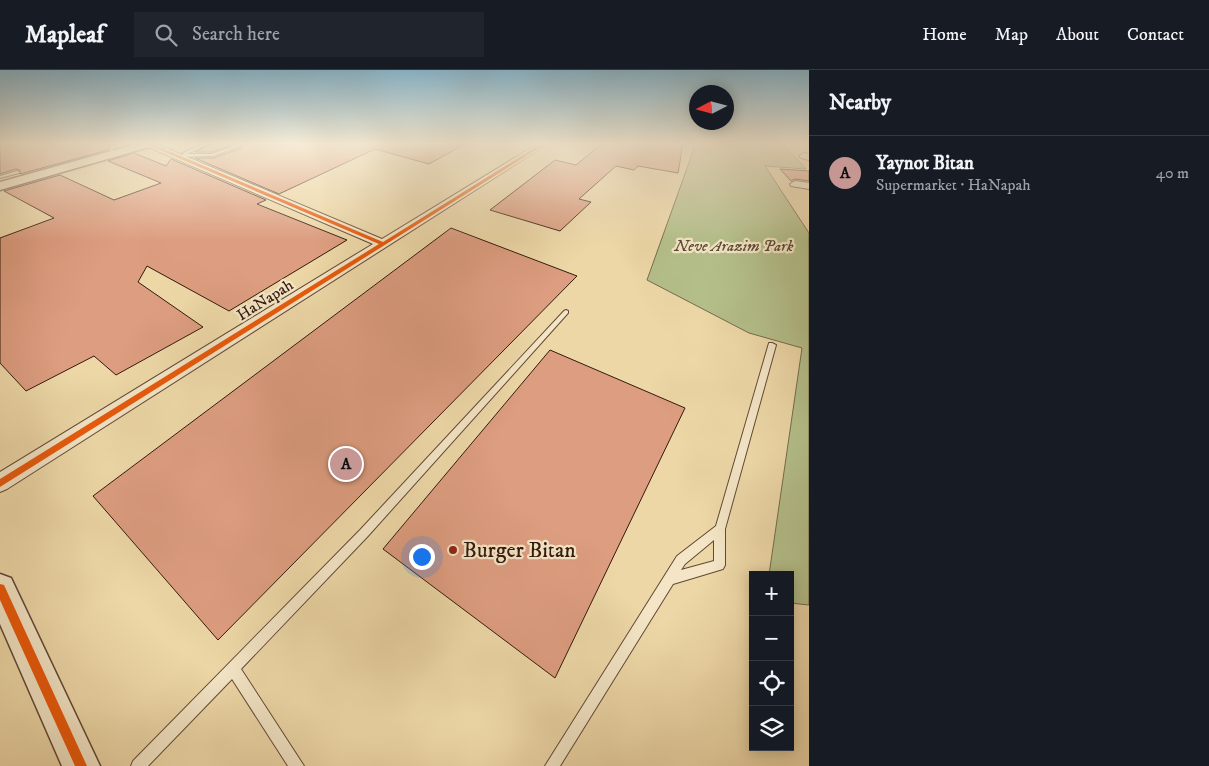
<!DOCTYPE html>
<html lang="en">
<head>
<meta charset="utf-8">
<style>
  body { margin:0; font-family:"IM FELL DW Pica",serif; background:#20242c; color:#f1f3f6 }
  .controls { position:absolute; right:15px; bottom:15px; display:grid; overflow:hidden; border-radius:0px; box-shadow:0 2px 12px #0003 }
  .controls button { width:45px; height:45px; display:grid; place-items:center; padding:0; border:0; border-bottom:1px solid #363941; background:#171b24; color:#f1f3f6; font:25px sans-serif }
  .compass { position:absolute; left:689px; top:15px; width:45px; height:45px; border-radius:50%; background:#171b24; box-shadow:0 2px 12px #0003; rotate:264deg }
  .you { position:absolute; left:421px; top:486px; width:18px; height:18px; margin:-12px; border:4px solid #fff; border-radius:50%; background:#1a73e8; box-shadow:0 0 0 8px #1a73e833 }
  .badge { display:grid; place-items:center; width:32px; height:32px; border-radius:50%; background:#c59692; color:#111; font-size:16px; font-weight:700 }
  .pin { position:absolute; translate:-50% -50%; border:2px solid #fff; box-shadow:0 1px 5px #0006 }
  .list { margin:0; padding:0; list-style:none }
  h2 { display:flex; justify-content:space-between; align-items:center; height:65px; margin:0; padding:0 20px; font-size:21px }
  h2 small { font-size:16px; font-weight:400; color:#9ea1a6 }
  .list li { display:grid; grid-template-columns:32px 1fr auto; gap:15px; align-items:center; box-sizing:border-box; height:75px; padding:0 20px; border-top:1px solid #363941 }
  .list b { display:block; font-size:19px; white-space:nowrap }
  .list p { margin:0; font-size:16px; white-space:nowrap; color:#9ea1a6 }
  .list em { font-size:16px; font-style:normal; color:#9ea1a6 }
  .icon { flex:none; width:28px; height:28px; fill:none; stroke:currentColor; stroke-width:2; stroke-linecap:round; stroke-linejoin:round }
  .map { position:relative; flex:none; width:809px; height:696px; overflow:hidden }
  header { display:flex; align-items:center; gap:30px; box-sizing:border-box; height:70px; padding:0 25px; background:#171b24; border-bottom:1px solid #363941 }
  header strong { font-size:24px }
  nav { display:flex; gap:28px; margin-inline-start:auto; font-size:18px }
  .search { width:350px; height:45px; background:#20242c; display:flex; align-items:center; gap:12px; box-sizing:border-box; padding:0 18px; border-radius:0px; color:#9ea1a6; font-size:19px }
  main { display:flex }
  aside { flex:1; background:#171b24 }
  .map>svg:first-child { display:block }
  .green { fill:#b4bf8a; stroke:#746c4c }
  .building { fill:#dd9d80; stroke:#34190d }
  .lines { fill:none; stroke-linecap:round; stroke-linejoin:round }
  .service-casing { stroke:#624834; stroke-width:2 }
  .minor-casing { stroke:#624834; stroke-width:2 }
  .tertiary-casing { stroke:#624834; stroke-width:3 }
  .service { fill:#f3e5c6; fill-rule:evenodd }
  .minor { fill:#f3e5c6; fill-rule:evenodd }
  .tertiary { fill:#f3e5c6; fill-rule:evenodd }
  .cycleway-casing { stroke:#f3e5c6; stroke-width:3 }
  .cycleway { fill:#e8590c; fill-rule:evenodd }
  .poi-dot { fill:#8f2418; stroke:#f3e5c6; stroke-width:2 }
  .labels { text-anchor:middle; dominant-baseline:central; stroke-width:4.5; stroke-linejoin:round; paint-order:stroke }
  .far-park-label { font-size:16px; font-style:italic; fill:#5a4b32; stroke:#f3e5c6 }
  .far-street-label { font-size:16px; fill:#34190d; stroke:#f3e5c6 }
  .near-poi-label { font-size:22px; fill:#34190d; stroke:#f3e5c6; text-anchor:start }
</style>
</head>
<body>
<header>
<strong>Mapleaf</strong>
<div class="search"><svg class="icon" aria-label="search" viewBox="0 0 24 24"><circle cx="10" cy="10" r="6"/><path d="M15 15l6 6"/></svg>Search here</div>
<nav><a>Home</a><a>Map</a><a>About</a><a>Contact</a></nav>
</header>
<main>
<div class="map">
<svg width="809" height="696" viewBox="0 0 809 696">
  <rect width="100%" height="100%" fill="#edd7a7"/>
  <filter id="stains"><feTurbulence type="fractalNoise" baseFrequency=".004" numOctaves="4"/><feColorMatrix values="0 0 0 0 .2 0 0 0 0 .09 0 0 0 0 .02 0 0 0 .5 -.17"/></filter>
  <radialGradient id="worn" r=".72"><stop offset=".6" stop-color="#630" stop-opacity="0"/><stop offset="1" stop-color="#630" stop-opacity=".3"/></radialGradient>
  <path class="green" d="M696,73H782L806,99L765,96L809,163V535L790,533V505H769L802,278L749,263L647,210Z"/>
  <path class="building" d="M0,73H111L108,80L20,104V100L16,99L0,104Z
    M212,73H227L230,76L212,82H195Z
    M239,73H467L429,94L375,79L279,124L195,88H214L241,78L242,75Z
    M603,73H683L678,103L638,96L634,100L616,96L579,129L591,132L560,161L490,140L555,90L576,95Z
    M134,83L166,96L171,89L266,130L257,134L347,170L229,241L147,196L138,212L203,257L116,305L94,286L26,321L0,293V168L54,148L4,121L60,105L114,130L161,113L108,91Z
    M780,99L809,101V111L795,109L791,111Z
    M451,158L577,206L218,570L93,426Z
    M550,280L685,338L555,608L383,479Z"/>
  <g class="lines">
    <defs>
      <path id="service" d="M113,73H117L112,81H110Z
        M205,73H210L187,84H212L234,76L229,73H235L240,76L213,86L180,87L178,86L183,85V83Z
        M17,101L19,102V103L0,108V106Z
        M566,240L568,241V243L368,466L241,599L304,696H288L232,609L148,696H131L133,691L360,460L564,241Z
        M769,273H772L776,275L725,459V495L723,499L673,514L560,696H545L677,486L716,456ZM714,470V491L681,500L685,494Z"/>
      <path id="minor" d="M145,73H154L382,169L539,73H549L7,419L0,422V402L373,174L146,76Z
        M804,83L809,84V90L801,88L799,86Z
        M795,111L809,113V119L791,116L790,114Z"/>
      <path id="tertiary" d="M140,73H157L156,75L0,120V112Z
        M0,504L11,508L100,696H62L0,554Z"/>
    </defs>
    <use href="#service" class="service-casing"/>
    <use href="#minor" class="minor-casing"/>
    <use href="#tertiary" class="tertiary-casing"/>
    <use href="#service" class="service"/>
    <use href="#minor" class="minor"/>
    <use href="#tertiary" class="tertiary"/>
    <defs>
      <path id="cycleway" d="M148,73H150L383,172L542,73H547L0,417V409L379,174L148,75Z
        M0,514L4,515L87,696H75L0,530Z"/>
    </defs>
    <use href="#cycleway" class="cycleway-casing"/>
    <use href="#cycleway" class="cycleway"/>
  </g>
  <linearGradient id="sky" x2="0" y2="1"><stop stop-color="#89b6cc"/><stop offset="0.43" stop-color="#f7edd7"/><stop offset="1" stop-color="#f7edd7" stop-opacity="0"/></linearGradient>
  <rect width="809" height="171" fill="url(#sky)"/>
  <circle class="poi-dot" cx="453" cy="480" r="5"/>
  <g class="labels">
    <g class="far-park-label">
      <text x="734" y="176">Neve Arazim Park</text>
    </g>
    <g class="far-street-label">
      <text transform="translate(265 230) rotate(-32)">HaNapah</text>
    </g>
    <g class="near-poi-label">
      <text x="463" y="480">Burger Bitan</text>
    </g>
  </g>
  <rect width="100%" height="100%" filter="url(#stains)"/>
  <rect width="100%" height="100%" fill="url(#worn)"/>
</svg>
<div class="controls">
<button>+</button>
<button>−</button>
<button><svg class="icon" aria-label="locate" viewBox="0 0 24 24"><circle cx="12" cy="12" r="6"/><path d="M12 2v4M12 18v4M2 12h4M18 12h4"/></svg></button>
<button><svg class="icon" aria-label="layers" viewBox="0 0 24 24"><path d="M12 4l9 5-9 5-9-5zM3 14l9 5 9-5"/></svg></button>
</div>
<svg class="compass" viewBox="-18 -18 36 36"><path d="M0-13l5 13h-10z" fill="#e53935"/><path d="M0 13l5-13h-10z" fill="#9ea1a6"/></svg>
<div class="you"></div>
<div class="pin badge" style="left:346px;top:394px">A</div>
</div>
<aside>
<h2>Nearby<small></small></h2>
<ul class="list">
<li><span class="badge">A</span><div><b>Yaynot Bitan</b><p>Supermarket · HaNapah</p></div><em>40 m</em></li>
</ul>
</aside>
</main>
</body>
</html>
